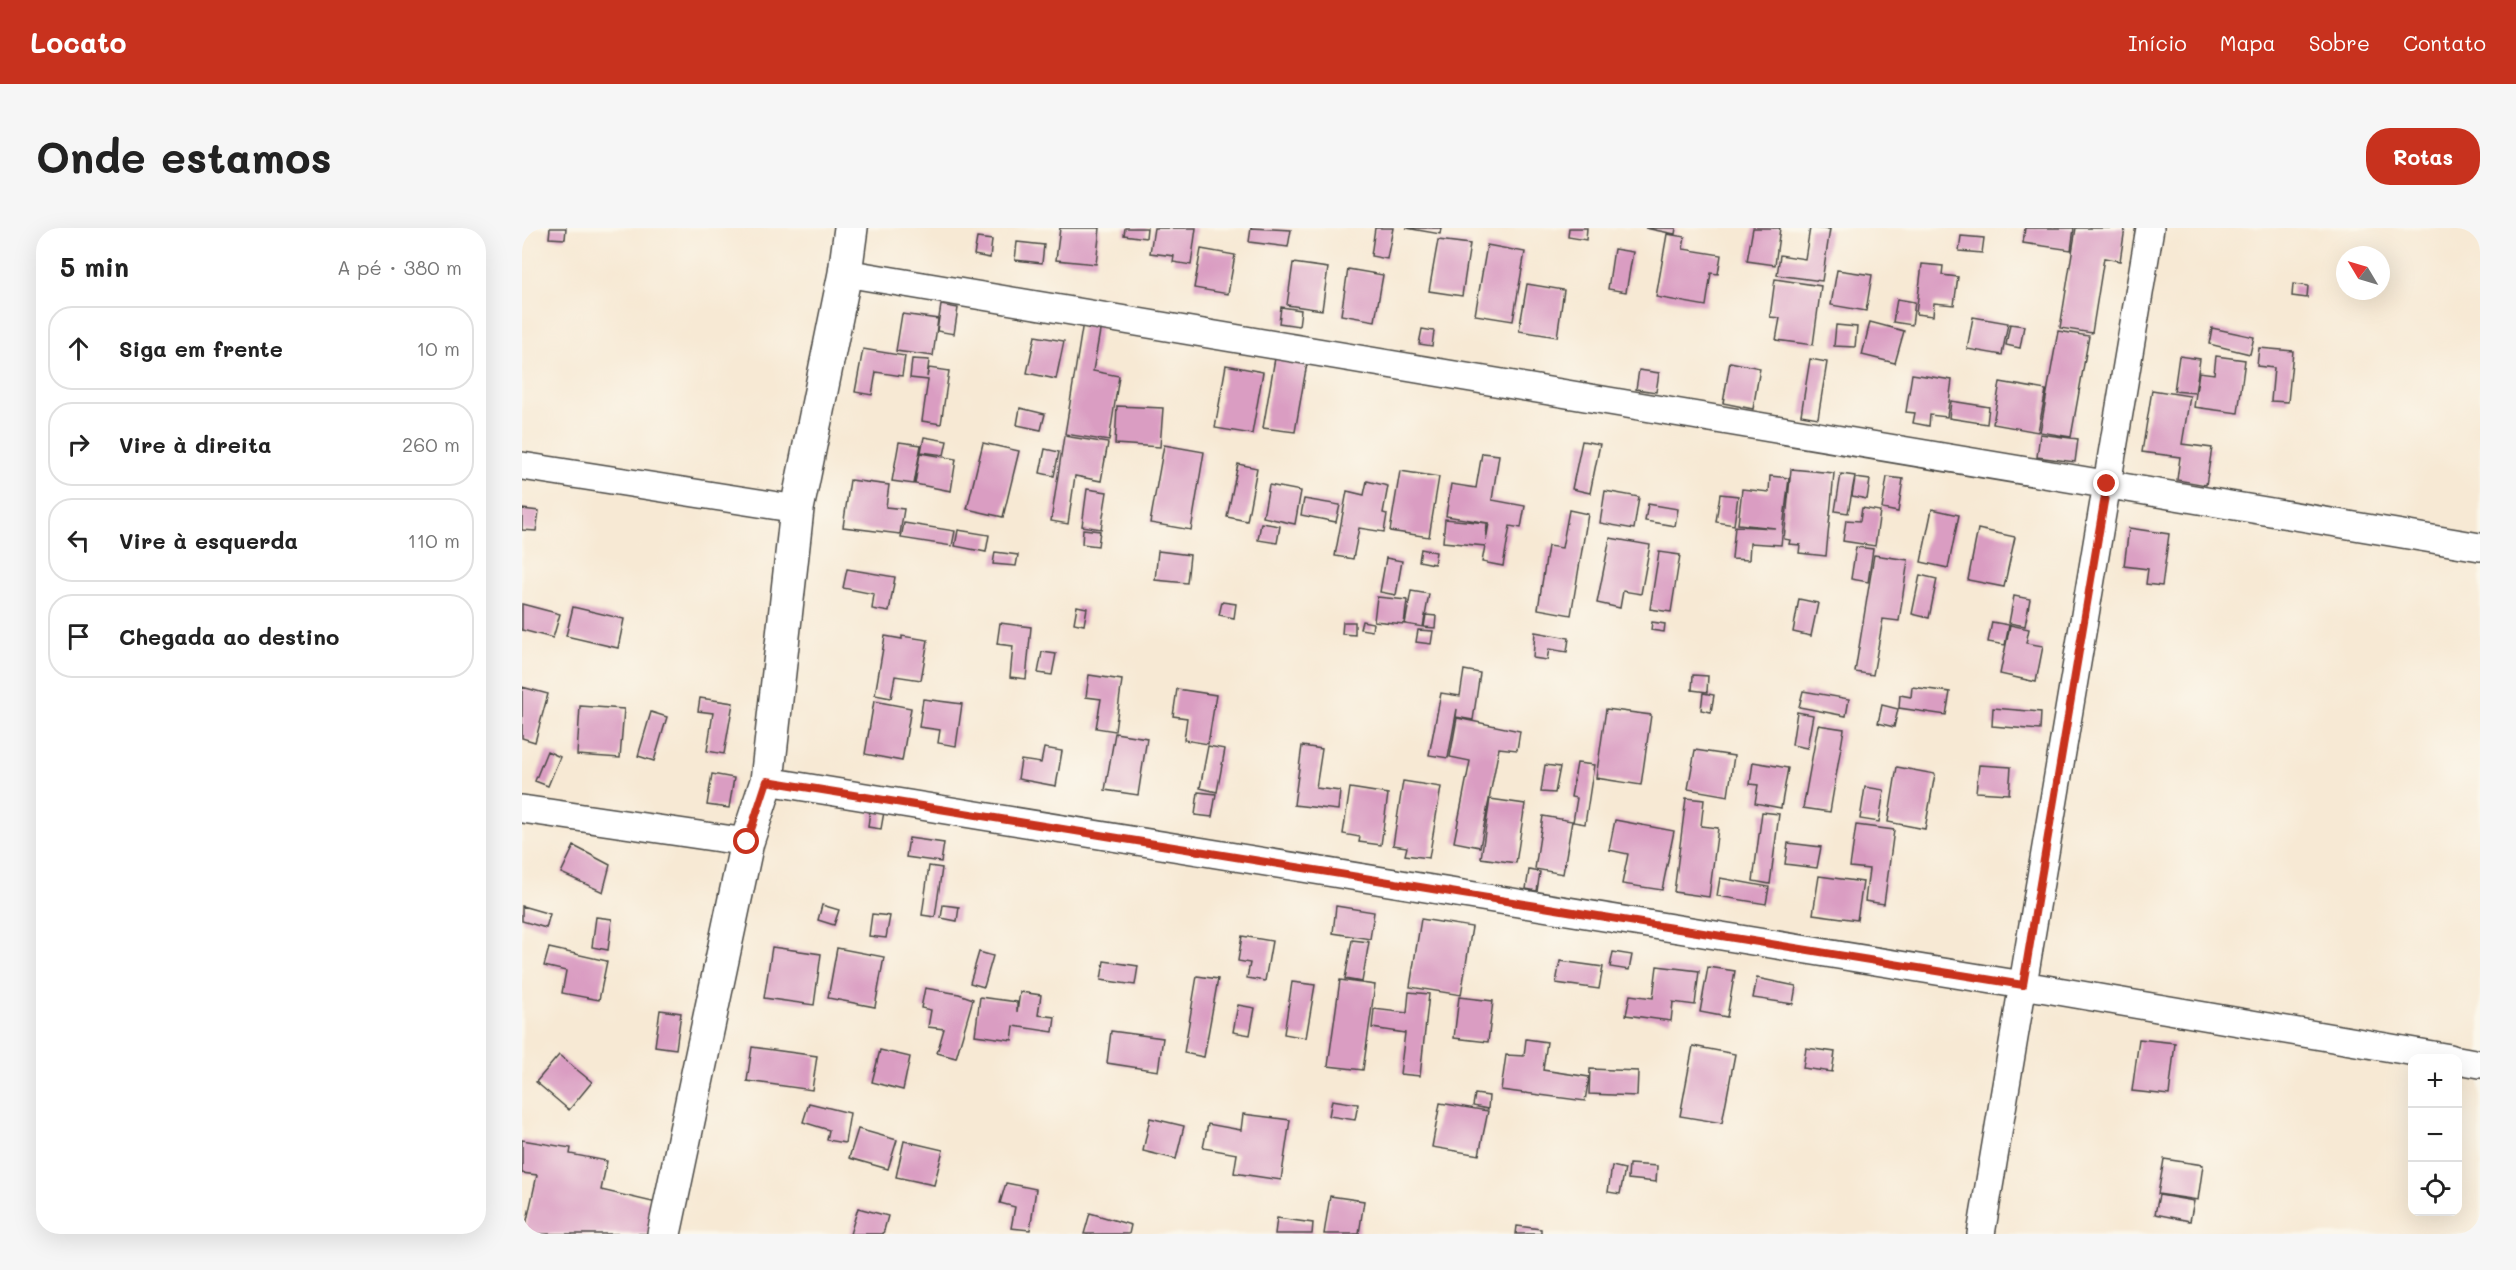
<!DOCTYPE html>
<html lang="pt">
<head>
<meta charset="utf-8">
<style>
  body { margin:0; font-family:Mali,sans-serif; background:#f6f6f6; color:#222 }
  .controls { position:absolute; right:18px; bottom:18px; display:grid; overflow:hidden; border-radius:12px; box-shadow:0 6px 24px #0002 }
  .controls button { width:54px; height:54px; display:grid; place-items:center; padding:0; border:0; border-bottom:2px solid #e0e0e0; background:#fff; color:#222; font:30px sans-serif }
  .compass { position:absolute; left:1814px; top:18px; width:54px; height:54px; border-radius:50%; background:#fff; box-shadow:0 6px 24px #0002; rotate:308deg }
  .stop { position:absolute; width:18px; height:18px; margin:-14px; border:4px solid #c8321e; border-radius:50%; background:#fff }
  .stop.end { background:#c8321e; border-color:#fff; box-shadow:0 2px 6px #0008 }
  .list { margin:0; padding:0; list-style:none }
  h2 { display:flex; justify-content:space-between; align-items:center; height:78px; margin:0; padding:0 24px; font-size:26px }
  h2 small { font-size:20px; font-weight:400; color:#767676 }
  .list li { display:grid; grid-template-columns:39px 1fr auto; gap:18px; align-items:center; box-sizing:border-box; height:84px; margin:0 12px 12px; padding:0 12px; border:2px solid #e0e0e0; border-radius:24px }
  .list b { display:block; font-size:22px; white-space:nowrap }
  .list em { font-size:20px; font-style:normal; color:#767676 }
  .icon { flex:none; width:33px; height:33px; fill:none; stroke:currentColor; stroke-width:2; stroke-linecap:round; stroke-linejoin:round }
  .map { position:relative; flex:none; width:1958px; height:1006px; overflow:hidden; border-radius:24px }
  header { display:flex; align-items:center; gap:36px; box-sizing:border-box; height:84px; padding:0 30px; background:#c8321e; color:#fff }
  header strong { font-size:28px }
  nav { display:flex; gap:33px; margin-inline-start:auto; font-size:21px }
  .intro { display:flex; align-items:center; justify-content:space-between; box-sizing:border-box; height:144px; padding:0 36px }
  h1 { margin:0; font-size:42px }
  .button { padding:15px 27px; border-radius:24px; background:#c8321e; color:#fff; font-size:21px; font-weight:700 }
  main { display:flex; gap:36px; padding:0 36px }
  aside { flex:1; background:#fff; border-radius:24px; box-shadow:0 6px 24px #0002 }
  .map>svg:first-child { display:block }
  .building { fill:#da9dc2 }
  .lines { fill:none; stroke-linecap:round; stroke-linejoin:round }
  .street-casing { stroke:#4a4844; stroke-width:30 }
  .secondary-casing { stroke:#4a4844; stroke-width:36 }
  .street { stroke:#fff; stroke-width:27 }
  .secondary { stroke:#fff; stroke-width:33 }
  .route { stroke:#c8321e; stroke-width:8 }
</style>
</head>
<body>
<header>
<strong>Locato</strong>
<nav><a>Início</a><a>Mapa</a><a>Sobre</a><a>Contato</a></nav>
</header>
<div class="intro"><h1>Onde estamos</h1><a class="button">Rotas</a></div>
<main>
<aside>
<h2>5 min<small>A pé · 380 m</small></h2>
<ul class="list">
<li><svg class="icon" aria-label="ahead" viewBox="0 0 24 24"><path d="M12 20V5M6 11l6-6 6 6"/></svg><div><b>Siga em frente</b></div><em>10 m</em></li>
<li><svg class="icon" aria-label="right" viewBox="0 0 24 24"><path d="M7 20v-9h11M14 6l5 5-5 5"/></svg><div><b>Vire à direita</b></div><em>260 m</em></li>
<li><svg class="icon" aria-label="left" viewBox="0 0 24 24"><path d="M17 20v-9H6M10 6l-5 5 5 5"/></svg><div><b>Vire à esquerda</b></div><em>110 m</em></li>
<li><svg class="icon" aria-label="arrive" viewBox="0 0 24 24"><path d="M6 21V4h12l-3 4 3 4H6"/></svg><div><b>Chegada ao destino</b></div></li>
</ul>
</aside>
<div class="map">
<svg width="1958" height="1006" viewBox="0 0 1958 1006">
  <rect width="100%" height="100%" fill="#fbf7ec"/>
  <filter id="ink" filterUnits="userSpaceOnUse"><feTurbulence type="fractalNoise" baseFrequency=".0167" numOctaves="2"/><feDisplacementMap in="SourceGraphic" scale="12" xChannelSelector="R" yChannelSelector="G"/><feConvolveMatrix kernelMatrix="1 2 1 2 8 2 1 2 1" color-interpolation-filters="sRGB"/></filter>
  <filter id="wash" filterUnits="userSpaceOnUse"><feTurbulence type="fractalNoise" baseFrequency=".008" numOctaves="4" result="noise"/><feDisplacementMap in="SourceGraphic" scale="24" xChannelSelector="R" yChannelSelector="G"/><feGaussianBlur stdDeviation="1.35" result="paint"/><feColorMatrix in="noise" values="0 0 0 0 0 0 0 0 0 0 0 0 0 0 0 0 0 1.4 0 .05"/><feComposite in="paint" operator="in"/></filter>
  <g filter="url(#wash)">
    <rect width="100%" height="100%" fill="#f7e9d4"/>
    <g id="blocks">
      <path class="building" d="M28,0H44L43,11L27,10Z
        M538,0H578L574,36L534,32Z
        M603,0H625L624,10L602,7Z
        M632,0H674L669,37L651,34L652,28L628,25Z
        M729,0L769,2L766,19L727,14Z
        M853,0H871L865,31L849,28Z
        M884,0H919L918,6Z
        M1047,0H1065L1064,12L1046,9Z
        M1123,0H1154L1153,6Z
        M1231,0H1258L1253,37L1225,33Z
        M1288,0L1308,1L1300,53L1255,47L1258,27L1283,31Z
        M1503,0H1552L1549,22L1501,15Z
        M1554,0H1603L1598,33L1582,30L1570,105L1538,100Z
        M1145,6L1163,9L1161,21L1199,27L1196,46L1189,45L1184,78L1134,69Z
        M1439,8L1462,10L1460,25L1437,23Z
        M455,10L470,12L468,30L452,27Z
        M916,12L948,16L940,68L907,63Z
        M495,14L522,17L520,35L493,32Z
        M965,17L1003,24L991,93L953,87Z
        M679,21L713,27L706,66L672,60Z
        M1092,21L1111,24L1104,64L1086,61Z
        M771,35L806,40L800,82L765,77Z
        M1400,36L1421,38L1420,47L1436,49L1432,77L1412,75L1411,88L1394,86Z
        M826,41L861,47L853,93L819,87Z
        M1315,42L1350,47L1344,83L1309,77Z
        M1253,51L1299,58L1291,117L1254,112L1258,90L1248,89Z
        M1005,56L1042,62L1035,109L997,103Z
        M1771,56L1786,58L1785,70L1770,68Z
        M1375,71L1393,74L1390,97L1371,94Z
        M419,77L436,80L432,106L415,103Z
        M759,79L779,82L777,98L757,95Z
        M380,86L416,91L411,128L374,123Z
        M1451,89L1486,95L1480,127L1445,121Z
        M561,94L579,97L571,143L597,148L587,213L543,206Z
        M1348,94L1382,103L1373,135L1340,127Z
        M1488,96L1502,98L1498,120L1484,117Z
        M1314,97L1335,99L1333,119L1312,118Z
        M1690,100L1732,109L1728,126L1687,116Z
        M900,101L912,103L910,118L897,116Z
        M1536,103L1567,108L1549,209L1518,204Z
        M513,108L542,113L534,151L505,145Z
        M1737,120L1771,123L1766,174L1749,173L1752,140L1735,138Z
        M341,121L383,128L380,148L354,144L350,167L333,164Z
        M1657,128L1678,131L1673,165L1652,163Z
        M1694,128L1723,132L1716,185L1672,179L1677,144L1692,146Z
        M753,130L785,135L773,204L741,200Z
        M390,131L407,132L405,149L407,140L427,143L419,196L400,193L406,152L388,150Z
        M1288,131L1305,134L1296,190L1279,187Z
        M1208,134L1238,140L1231,181L1201,175Z
        M704,137L741,144L730,206L693,200Z
        M1117,142L1137,145L1134,164L1114,161Z
        M1390,146L1430,152L1425,189L1408,187L1407,198L1391,195L1393,185L1384,184Z
        M1478,154L1524,162L1516,204L1471,196Z
        M1630,162L1668,168L1660,216L1690,220L1684,257L1655,252L1658,229L1620,224Z
        M1429,173L1467,179L1465,196L1427,190Z
        M595,178L641,180L638,219L593,216Z
        M498,180L523,186L519,202L495,197Z
        M1518,206L1556,211L1553,234L1515,229Z
        M542,208L586,215L579,253L553,248L546,296L529,293Z
        M402,209L425,213L422,227L399,224Z
        M1060,213L1078,216L1068,265L1050,261Z
        M377,214L399,217L392,256L370,253Z
        M461,215L497,223L481,289L445,281Z
        M642,217L682,224L669,302L628,295Z
        M523,221L537,224L532,248L518,245Z
        M398,225L434,231L429,263L393,256Z
        M960,225L977,227L970,272L1003,278L999,300L988,298L981,338L960,334L963,318L921,314L923,291L965,295L964,313L967,295L924,288L929,256L954,260Z
        M716,236L735,240L725,293L705,289Z
        M1269,241L1312,245L1304,328L1277,325L1278,317L1267,316L1268,312L1262,311Z
        M878,243L917,249L907,309L868,303Z
        M1319,246L1333,248L1326,285L1313,283Z
        M1248,248L1267,250L1259,317L1228,315L1227,332L1210,331L1213,298L1253,300L1216,296L1220,261L1247,264Z
        M1365,249L1381,251L1376,284L1360,281Z
        M1333,250L1348,252L1345,271L1330,268Z
        M328,252L367,257L364,279L382,281L378,306L321,299Z
        M845,253L866,258L861,285L865,286L862,304L837,300L831,331L813,328L825,263L842,267Z
        M747,257L779,263L773,296L741,289Z
        M565,261L585,264L579,301L560,298Z
        M1083,263L1117,269L1112,301L1078,295Z
        M1198,266L1216,268L1212,297L1194,294Z
        M782,271L818,277L814,294L779,287Z
        M1126,276L1156,281L1153,298L1123,293Z
        M1340,280L1358,283L1353,318L1321,313L1324,292L1338,293Z
        M0,281L17,283L14,303L0,302Z
        M1410,281L1437,287L1426,340L1399,334Z
        M1047,282L1066,286L1049,387L1016,381L1026,318L1040,320Z
        M382,295L433,303L430,318L379,310Z
        M739,295L758,298L755,315L736,312Z
        M1607,300L1647,306L1640,358L1624,356L1626,341L1602,338Z
        M561,301L578,303L576,318L560,316Z
        M1456,301L1493,309L1482,359L1446,352Z
        M436,302L467,307L464,324L433,318Z
        M1088,310L1128,317L1119,366L1101,363L1098,380L1075,375Z
        M1334,319L1351,321L1346,354L1329,351Z
        M899,321L914,324L912,336L897,333Z
        M636,323L668,327L665,355L633,352Z
        M473,324L496,327L494,338L471,336Z
        M1137,324L1158,327L1149,384L1128,381Z
        M1352,327L1386,332L1377,393L1361,391L1351,447L1333,444Z
        M864,330L880,333L874,367L858,364Z
        M325,341L373,349L367,384L350,381L352,366L321,360Z
        M1398,347L1415,351L1407,390L1390,386Z
        M889,363L907,366L901,399L883,396Z
        M1492,368L1508,371L1503,398L1487,395Z
        M855,369L885,372L882,396L852,393Z
        M1277,371L1296,375L1289,408L1271,404Z
        M700,374L714,376L712,390L697,387Z
        M0,376L38,386L31,410L0,402Z
        M555,378L565,380L562,397L552,395Z
        M51,379L102,391L96,420L44,408Z
        M904,387L914,388L913,400L902,399Z
        M840,393L851,395L850,403L838,401Z
        M821,394H833V407L820,406Z
        M1130,394L1143,396L1142,404L1129,402Z
        M1470,394L1487,397L1483,417L1466,414Z
        M478,395L509,399L504,451L488,449L491,418L475,416Z
        M1488,397L1507,401L1504,415L1521,418L1514,454L1478,446Z
        M896,402L911,403L909,416L894,414Z
        M1013,404L1047,410L1045,424L1027,421L1025,432L1011,430Z
        M363,408L380,411V408L406,412L399,452L373,448L369,470L353,467Z
        M520,424L534,426L530,447L516,445Z
        M942,442L958,445L951,492L934,489L935,481L926,530L907,527L919,465L938,468Z
        M567,447L600,452L593,503L574,500L579,471L564,469Z
        M1171,447L1186,448L1185,464L1170,462Z
        M0,459L26,466L13,514L0,510Z
        M1390,459L1428,464L1424,487L1377,480L1378,467L1389,469Z
        M655,461L694,467L686,516L662,512L665,490L651,488Z
        M1281,463L1327,471L1324,488L1277,479Z
        M1181,465L1192,467L1189,484L1179,482Z
        M178,470L211,475L202,526L185,523L191,485L176,483Z
        M401,471L440,476L434,518L416,515L418,502L397,499Z
        M352,473L389,480L380,533L343,526Z
        M1360,477L1376,481L1372,499L1356,495Z
        M58,478L102,481L98,530L55,527Z
        M1471,480L1519,484L1518,502L1470,498Z
        M1084,481L1129,487L1119,557L1074,550Z
        M129,484L145,489L132,533L116,528Z
        M1275,484L1291,487L1285,520L1270,517Z
        M935,490L998,503L995,522L977,520L958,619L932,614L948,533L928,529Z
        M1296,497L1322,501L1308,584L1281,580Z
        M593,505L625,510L616,567L583,562Z
        M686,518L703,521L695,564L678,560Z
        M780,518L800,521L794,560L818,563L816,582L772,577Z
        M522,520L540,523L534,558L496,551L499,532L519,535Z
        M1173,522L1212,528L1206,568L1166,561Z
        M25,523L38,529L26,558L13,553Z
        M1231,534L1266,540L1259,580L1233,575L1236,557L1228,556Z
        M1055,535L1072,537L1063,596L1051,594L1055,570L1049,569Z
        M1023,537L1038,539L1033,565L1019,564Z
        M1457,537L1489,539L1487,566L1454,564Z
        M1375,539L1413,546L1403,601L1366,594Z
        M190,546L212,550L207,580L185,577Z
        M881,553L919,559L907,630L883,627L885,619L871,617Z
        M1343,559L1362,562L1357,594L1338,591Z
        M828,560L866,566L859,617L837,614L838,609L821,606Z
        M676,564L694,566L690,589L673,587Z
        M1164,570L1182,572L1179,598L1196,600L1187,669L1152,664Z
        M968,571L1003,576L994,635L959,630Z
        M348,582L362,584L359,601L346,599Z
        M1240,584L1257,586L1248,656L1231,653Z
        M1021,588L1050,593L1041,646L1013,641Z
        M1093,592L1152,603L1140,662L1100,656L1106,626L1087,622Z
        M1334,597L1372,602L1362,676L1343,673L1347,641L1328,639Z
        M387,610L422,615L419,634L384,629Z
        M1266,615L1299,619L1295,640L1263,636Z
        M52,618L88,637L81,664L39,645Z
        M407,638L420,640L413,689L400,687Z
        M1007,642L1018,644L1015,663L1004,661Z
        M1297,648L1341,654L1335,692L1291,686Z
        M1198,650L1247,659L1244,676L1195,668Z
        M300,677L317,682L312,697L296,692Z
        M421,677L437,679L435,693L419,690Z
        M0,678L28,686L24,700L0,693Z
        M814,678L852,684L848,711L811,705Z
        M350,686L368,688L364,710L347,708Z
        M74,689L90,691L86,722L70,719Z
        M899,691L950,699L939,767L888,759Z
        M720,708L750,713L743,753L725,750L728,735L716,733Z
        M830,712L847,714L840,754L823,751Z
        M250,719L299,726L292,777L242,770Z
        M27,720L85,733L77,772L40,765L44,743L22,738Z
        M315,720L362,729L353,779L306,770Z
        M457,724L471,728L462,759L448,755Z
        M1091,724L1110,727L1107,742L1088,739Z
        M582,733L616,738L613,757L579,752Z
        M1038,733L1081,739L1077,761L1034,755Z
        M1135,738L1177,743L1173,777L1151,774L1149,793L1104,787L1108,767L1131,770Z
        M1186,739L1213,743L1205,789L1178,784Z
        M675,748L696,751L682,829L662,825Z
        M1235,750L1274,758L1271,776L1231,770Z
        M818,752L853,757L841,842L806,838Z
        M770,754L793,757L784,810L762,806Z
        M403,760L437,766L451,771L434,830L415,825L422,801L406,799L409,782L399,780Z
        M498,764L519,767L516,787L533,789L531,804L492,798L490,812L453,807L458,769L495,774V784Z
        M887,764L907,766L898,848L878,846L883,805L850,800L852,781L885,785Z
        M937,769L971,773L966,814L932,810Z
        M716,777L733,780L728,807L711,804Z
        M138,782L159,785L154,821L133,818Z
        M589,803L641,810L636,843L585,835Z
        M1004,811L1025,814L1021,842L1067,849L1063,873L979,862L984,827L1002,828Z
        M1617,811L1653,815L1647,867L1610,863Z
        M1171,818L1213,826L1200,895L1158,888Z
        M230,819L295,828L290,862L225,853Z
        M1284,820L1313,824L1310,844L1281,840Z
        M358,822L388,829L381,862L350,854Z
        M37,827L70,854L47,882L14,854Z
        M1068,841L1116,843L1115,868L1067,866Z
        M953,866L967,868L966,881L951,878Z
        M810,872L836,876L833,892L807,888Z
        M287,875L328,885L323,915L305,912L307,902L281,894Z
        M918,875L966,883L957,927L910,919Z
        M721,886L768,892L759,952L712,945L715,926L681,920L686,896L719,902Z
        M628,890L662,898L654,931L621,923Z
        M336,901L375,912L366,941L327,930Z
        M0,912L49,920L48,926L85,933L79,962L135,975L127,1006H2L15,947L0,945Z
        M382,913L421,922L412,957L374,949Z
        M1642,931L1681,937L1676,972L1636,966Z
        M1107,936L1135,938L1134,954L1106,951Z
        M1090,938L1103,941L1098,966L1086,964Z
        M484,955L514,961L508,1002L489,1000L493,979L478,975Z
        M1637,967L1672,973L1668,993L1633,986Z
        M808,968L842,973L837,1006H802Z
        M336,980L366,988L361,1006H328Z
        M568,985L609,997L607,1006H562Z
        M755,990L791,995L790,1006H753Z
        M995,998L1019,1001V1006H994Z"/>
    </g>
  </g>
  <g filter="url(#ink)">
    <use href="#blocks" fill-opacity="0" stroke="#4a4844" stroke-width="1.5"/>
    <g class="lines">
      <defs>
        <path id="street" d="M323,45L1958,319
          M0,238L275,281
          M245,553L1501,757L1928,830
          M0,581L225,614
          M1936,832L1958,836
          M1459,1006L1628,0"/>
        <path id="secondary" d="M142,1006L225,614L245,553L275,281L323,45L329,0"/>
      </defs>
      <use href="#street" class="street-casing"/>
      <use href="#secondary" class="secondary-casing"/>
      <use href="#street" class="street"/>
      <use href="#secondary" class="secondary"/>
    </g>
  </g>
  <g class="lines" filter="url(#ink)">
    <path class="route" d="M225,614L245,553L1501,757L1585,256"/>
  </g>
</svg>
<div class="controls">
<button>+</button>
<button>−</button>
<button><svg class="icon" aria-label="locate" viewBox="0 0 24 24"><circle cx="12" cy="12" r="6"/><path d="M12 2v4M12 18v4M2 12h4M18 12h4"/></svg></button>
</div>
<svg class="compass" viewBox="-18 -18 36 36"><path d="M0-13l5 13h-10z" fill="#e53935"/><path d="M0 13l5-13h-10z" fill="#767676"/></svg>
<div class="stop" style="left:225px;top:614px"></div>
<div class="stop end" style="left:1585px;top:256px"></div>
</div>
</main>
</body>
</html>
